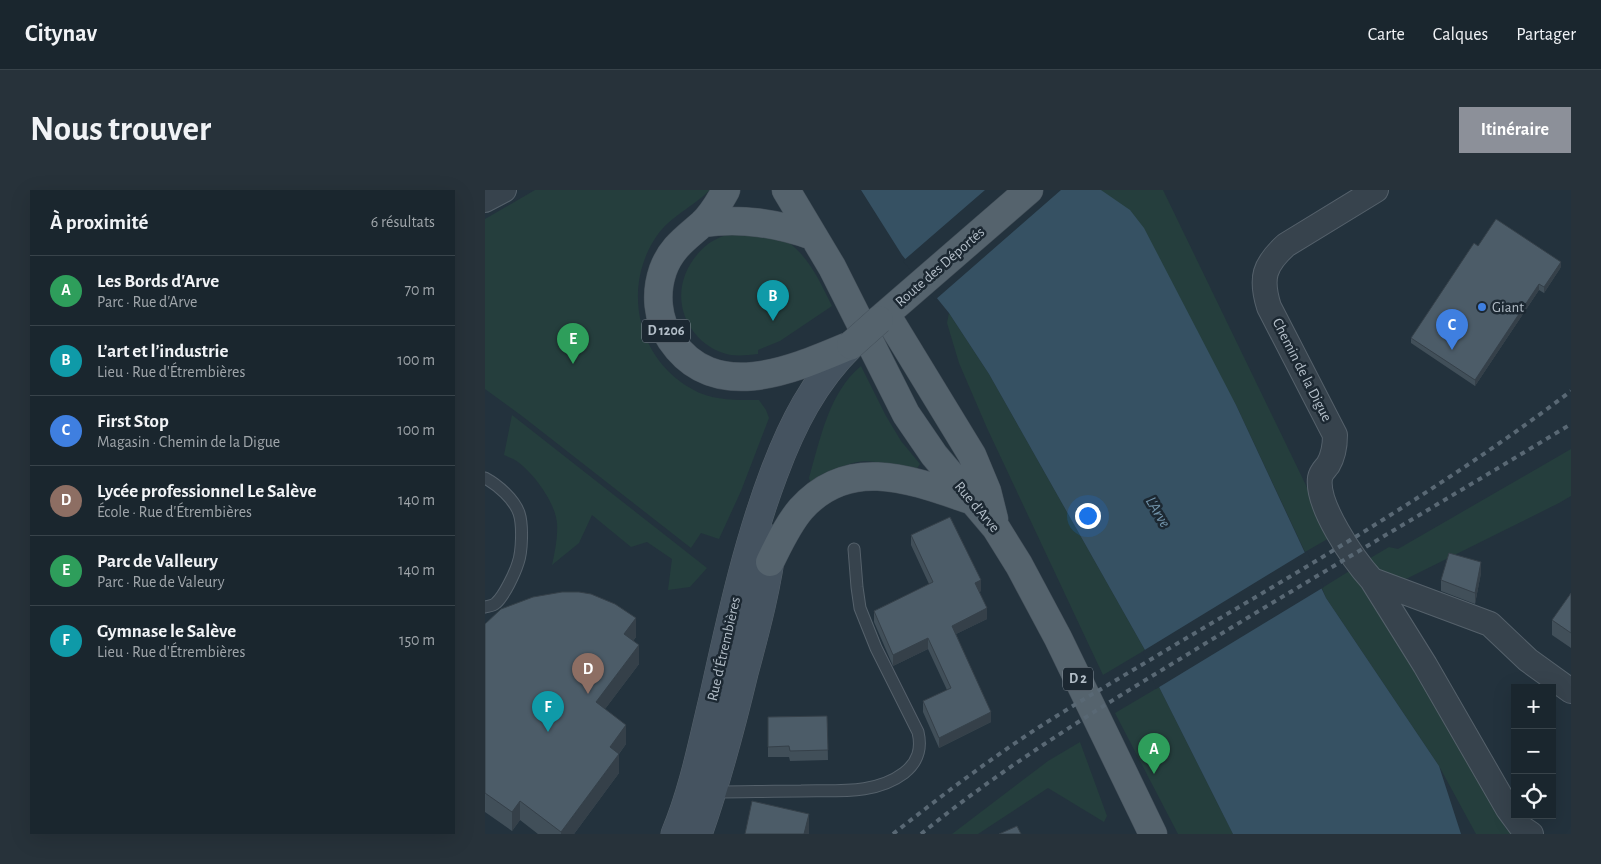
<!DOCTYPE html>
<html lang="fr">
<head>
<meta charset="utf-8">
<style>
  body { margin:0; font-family:"Alegreya Sans",sans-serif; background:#27323a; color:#f1f3f6 }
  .controls { position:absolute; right:15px; bottom:15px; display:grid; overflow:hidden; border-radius:0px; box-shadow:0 5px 20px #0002 }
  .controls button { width:45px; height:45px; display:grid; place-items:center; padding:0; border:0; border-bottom:1px solid #38434a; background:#1a262e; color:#f1f3f6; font:25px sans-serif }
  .you { position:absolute; left:602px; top:325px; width:18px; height:18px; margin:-12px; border:4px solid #fff; border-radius:50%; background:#1a73e8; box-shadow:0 0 0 8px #1a73e833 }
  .badge { display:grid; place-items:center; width:32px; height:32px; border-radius:50%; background:#8c9099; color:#fff; font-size:16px; font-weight:700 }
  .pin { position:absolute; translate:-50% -41px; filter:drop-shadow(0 1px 2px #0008) }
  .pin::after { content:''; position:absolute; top:26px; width:18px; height:15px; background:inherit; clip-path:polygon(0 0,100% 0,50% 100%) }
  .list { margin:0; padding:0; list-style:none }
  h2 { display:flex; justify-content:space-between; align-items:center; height:65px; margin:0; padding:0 20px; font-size:21px }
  h2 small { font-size:16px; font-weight:400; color:#9fa5aa }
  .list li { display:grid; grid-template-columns:32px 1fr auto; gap:15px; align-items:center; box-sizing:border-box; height:70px; padding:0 20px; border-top:1px solid #38434a }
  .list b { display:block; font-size:19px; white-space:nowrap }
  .list p { margin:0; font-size:16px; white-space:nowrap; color:#9fa5aa }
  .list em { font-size:16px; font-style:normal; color:#9fa5aa }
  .icon { flex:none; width:28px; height:28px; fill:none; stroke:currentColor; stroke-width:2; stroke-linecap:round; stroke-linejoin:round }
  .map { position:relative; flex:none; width:1086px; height:644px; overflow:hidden; border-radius:0px }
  header { display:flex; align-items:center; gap:30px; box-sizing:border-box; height:70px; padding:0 25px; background:#1a262e; border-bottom:1px solid #38434a }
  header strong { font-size:24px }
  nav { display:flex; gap:28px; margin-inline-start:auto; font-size:18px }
  .intro { display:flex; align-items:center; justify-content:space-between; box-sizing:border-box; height:120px; padding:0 30px }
  h1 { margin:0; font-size:35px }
  .button { padding:12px 22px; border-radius:0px; background:#8c9099; color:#fff; font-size:18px; font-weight:700 }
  main { display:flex; gap:30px; padding:0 30px }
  aside { flex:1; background:#1a262e; border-radius:0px; box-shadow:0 5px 20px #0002 }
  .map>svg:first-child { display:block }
  .green { fill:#253e3d }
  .water { fill:#365163 }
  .pier { fill:#23323d }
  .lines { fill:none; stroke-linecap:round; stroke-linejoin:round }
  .service-casing { stroke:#55616b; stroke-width:13 }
  .minor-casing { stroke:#55616b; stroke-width:26 }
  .secondary-casing { stroke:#55616b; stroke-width:29 }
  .primary-casing { stroke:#434f59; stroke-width:29 }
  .service { stroke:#37434d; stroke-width:11 }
  .minor { stroke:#37434d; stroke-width:24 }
  .secondary { stroke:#455360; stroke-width:28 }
  .primary { stroke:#55636d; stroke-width:28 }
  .rail { stroke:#596874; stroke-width:4; stroke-dasharray:5 5; stroke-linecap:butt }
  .primary-bridge-casing { stroke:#434f59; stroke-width:29; stroke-linecap:butt }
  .primary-bridge { stroke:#55636d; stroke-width:28 }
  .wall { fill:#414f59 }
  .shaded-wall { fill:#354049 }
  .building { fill:#4c5c68; stroke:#354049 }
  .shop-dot { fill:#3f7fe0; stroke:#1c2832; stroke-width:2 }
  .labels { text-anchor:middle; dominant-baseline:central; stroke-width:5; stroke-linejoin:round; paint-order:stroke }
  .shield { fill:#1c2832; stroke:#86919b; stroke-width:1 }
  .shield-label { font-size:14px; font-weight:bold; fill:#b3bec8 }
  .street-label { font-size:15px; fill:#b3bec8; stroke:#1c2832 }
  .poi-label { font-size:15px; fill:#b3bec8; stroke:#1c2832; text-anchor:start }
  .water-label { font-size:16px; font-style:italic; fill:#7294ab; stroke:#1c2832 }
</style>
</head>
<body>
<header>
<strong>Citynav</strong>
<nav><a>Carte</a><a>Calques</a><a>Partager</a></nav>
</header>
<div class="intro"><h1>Nous trouver</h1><a class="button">Itinéraire</a></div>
<main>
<aside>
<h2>À proximité<small>6 résultats</small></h2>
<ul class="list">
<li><span class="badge" style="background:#2e9e5b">A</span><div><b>Les Bords d'Arve</b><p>Parc · Rue d'Arve</p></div><em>70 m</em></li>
<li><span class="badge" style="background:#0f9aa8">B</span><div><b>L’art et l’industrie</b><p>Lieu · Rue d'Étrembières</p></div><em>100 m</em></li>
<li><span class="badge" style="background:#3f7fe0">C</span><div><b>First Stop</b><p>Magasin · Chemin de la Digue</p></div><em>100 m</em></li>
<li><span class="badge" style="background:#8d6e63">D</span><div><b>Lycée professionnel Le Salève</b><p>École · Rue d'Étrembières</p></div><em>140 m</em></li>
<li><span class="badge" style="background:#2e9e5b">E</span><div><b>Parc de Valleury</b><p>Parc · Rue de Valeury</p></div><em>140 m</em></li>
<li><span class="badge" style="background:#0f9aa8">F</span><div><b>Gymnase le Salève</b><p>Lieu · Rue d'Étrembières</p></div><em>150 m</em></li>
</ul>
</aside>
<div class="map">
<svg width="1086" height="644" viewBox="0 0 1086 644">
  <rect width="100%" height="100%" fill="#23323d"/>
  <path class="green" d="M50,0H225C208,17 185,26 171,47C137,98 152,169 207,199C227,211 251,210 274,210L281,220L284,228L256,301L234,349L216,343L206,358L37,226L0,199V29Z
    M616,0H678L846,347L820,362L751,215Z
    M255,41C265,42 276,43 286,45C318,52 334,90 347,116L295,151L273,160V164C264,165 255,166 246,165C234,163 221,156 213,147C186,118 193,78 223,54C233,47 244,44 255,41Z
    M464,123L504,184L660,460L618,485L502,238L474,173L462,133Z
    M376,176L401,226L416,251L435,274L429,283C379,266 373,266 327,293L325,291L324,288C335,250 344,202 376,176Z
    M27,225L222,378L205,397L183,400L187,369L162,352L146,357L107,325L94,353L67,375C70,361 73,347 72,333C70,312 49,284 33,272C29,269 23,267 19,265Z
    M1086,259V306L1074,313L921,389L895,384L882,370L904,357L913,359Z
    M866,380L961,526L1021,639L1028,644H991L954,576L841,408L837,398Z
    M674,497L748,644H693L630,523Z
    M595,552L622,626L619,632L563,598L493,644H467L563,571Z"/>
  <path class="water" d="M376,0H616L645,20L659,38L751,215L841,408L954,576L976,644H748L674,497L660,460L504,184L464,123L417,65Z"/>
  <path class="pier" d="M500,0H576L450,110L418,71Z
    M822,361L839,397L671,499L658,461Z"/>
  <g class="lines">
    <defs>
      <path id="service" d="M0,288C13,295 29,309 34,323C38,335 37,362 33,373C30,383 19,406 11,413C8,416 4,416 0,417
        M228,602C257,602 286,601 316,601C351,600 390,605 419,583C433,572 437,559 433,542L391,458L375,418L372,397L369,359"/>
      <path id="minor" d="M891,0L801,55C779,75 775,88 784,117L850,245C850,256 849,265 843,275C840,279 836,282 835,288C831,315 868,369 887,390L1005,434L1043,470L1086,501
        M0,10L19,0
        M887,390L940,475L1023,619L1037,638L1046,644"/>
      <path id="secondary" d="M190,644C208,601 217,555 228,509C245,433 261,357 289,283C307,235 329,191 366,155
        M213,644C232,591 246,537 259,483C271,439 283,394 288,349"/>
      <path id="primary" d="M241,0C235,11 226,26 217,34C200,49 186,58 178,80C170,103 172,129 186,150C230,215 309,179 366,155
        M301,0L347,77L421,224L449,265L511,338L534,375L573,448L668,644
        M218,33C257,28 291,33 328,46
        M401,124L487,265L502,301L509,329
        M394,130L544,0
        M285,372C294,354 303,334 316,319C365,264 429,291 488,311"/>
    </defs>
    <use href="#service" class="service-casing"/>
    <use href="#minor" class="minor-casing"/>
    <use href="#secondary" class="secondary-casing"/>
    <use href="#primary" class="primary-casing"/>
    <use href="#service" class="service"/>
    <use href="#minor" class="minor"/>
    <use href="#secondary" class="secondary"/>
    <use href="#primary" class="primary"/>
    <path class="rail" d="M408,644C460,603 514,562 570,527C605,505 642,484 678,462C816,380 959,298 1086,201
      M436,644C517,578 606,523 695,469C825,389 956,313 1086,234"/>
    <defs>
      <path id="primary-bridge" d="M366,155L394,130"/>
    </defs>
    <use href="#primary-bridge" class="primary-bridge-casing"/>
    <use href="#primary-bridge" class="primary-bridge"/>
  </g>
  <path class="wall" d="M1076,77L1059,103L1054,100L990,196L926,153V148Z
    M426,345L496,401L494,402L502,429L471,444L506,532L454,558L438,522V511L462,500L443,459L408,476L389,432V421L444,394L426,355Z
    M996,383L990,414L956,401V390Z
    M1086,403V458L1067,445V430Z
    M0,434L151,447L148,451L154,474L120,519L141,554L134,564V583L89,644H53L35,630L27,641L0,622Z
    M342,526L343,570L305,571L304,567H283V527Z"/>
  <path class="shaded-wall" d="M1076,72V77L1059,103V97Z
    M1054,94V100L990,196V190Z
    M996,372V383L990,414V403Z
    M496,390V401L490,404V393Z
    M502,418V429L467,446V436Z
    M151,428V447L139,463V444Z
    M443,448V459L408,476V465Z
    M154,455V474L111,531V512Z
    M506,522V532L454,558V548Z
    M141,535V554L125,576V557Z
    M134,564V583L89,644H76V642Z
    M35,611V630L27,641V622Z
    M324,624V644H319Z"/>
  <path class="building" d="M1011,29L1076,72L1059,97L1054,94L990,190L926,148L989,53L993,56Z
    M465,327L496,390L490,393L502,418L467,436L506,522L454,548L438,511L466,498L443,448L408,465L389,421L448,392L426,345Z
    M964,363L996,372L990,403L956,390Z
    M77,402H94L106,404L130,414L151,428L139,444L154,455L111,512L141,535L125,557L134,564L76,642L35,611L27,622L0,603V434L16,419L48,407Z
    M1086,403V443L1067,430Z
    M342,526L343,560L305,561L304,556L283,557V527Z
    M267,611L324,624L319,644H260Z
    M532,636L536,644H514Z"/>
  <circle class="shop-dot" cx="997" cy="117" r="5"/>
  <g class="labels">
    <g class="shield">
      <rect x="157" y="129.5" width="48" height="23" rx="4"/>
      <rect x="578" y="477.5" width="30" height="23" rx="4"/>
    </g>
    <g class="shield-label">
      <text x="181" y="141">D 1206</text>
      <text x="593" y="489">D 2</text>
    </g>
    <g class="street-label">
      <text transform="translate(455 77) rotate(-41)">Route des Déportés</text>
      <text transform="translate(817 180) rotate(63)">Chemin de la Digue</text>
      <text transform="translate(492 317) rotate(50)">Rue d'Arve</text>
      <text transform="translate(239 459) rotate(-77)">Rue d'Étrembières</text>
    </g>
    <g class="poi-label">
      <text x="1007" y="117">Giant</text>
    </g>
    <g class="water-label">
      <text transform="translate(673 322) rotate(59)">L'Arve</text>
    </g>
  </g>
</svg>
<div class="controls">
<button>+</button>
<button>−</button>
<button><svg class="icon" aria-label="locate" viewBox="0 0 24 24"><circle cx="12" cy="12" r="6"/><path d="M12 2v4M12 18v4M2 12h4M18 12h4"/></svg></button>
</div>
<div class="you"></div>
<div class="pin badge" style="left:669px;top:584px;background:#2e9e5b">A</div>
<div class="pin badge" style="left:288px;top:131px;background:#0f9aa8">B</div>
<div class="pin badge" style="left:967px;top:160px;background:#3f7fe0">C</div>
<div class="pin badge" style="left:103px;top:504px;background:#8d6e63">D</div>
<div class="pin badge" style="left:88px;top:174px;background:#2e9e5b">E</div>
<div class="pin badge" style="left:63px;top:542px;background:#0f9aa8">F</div>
</div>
</main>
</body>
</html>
